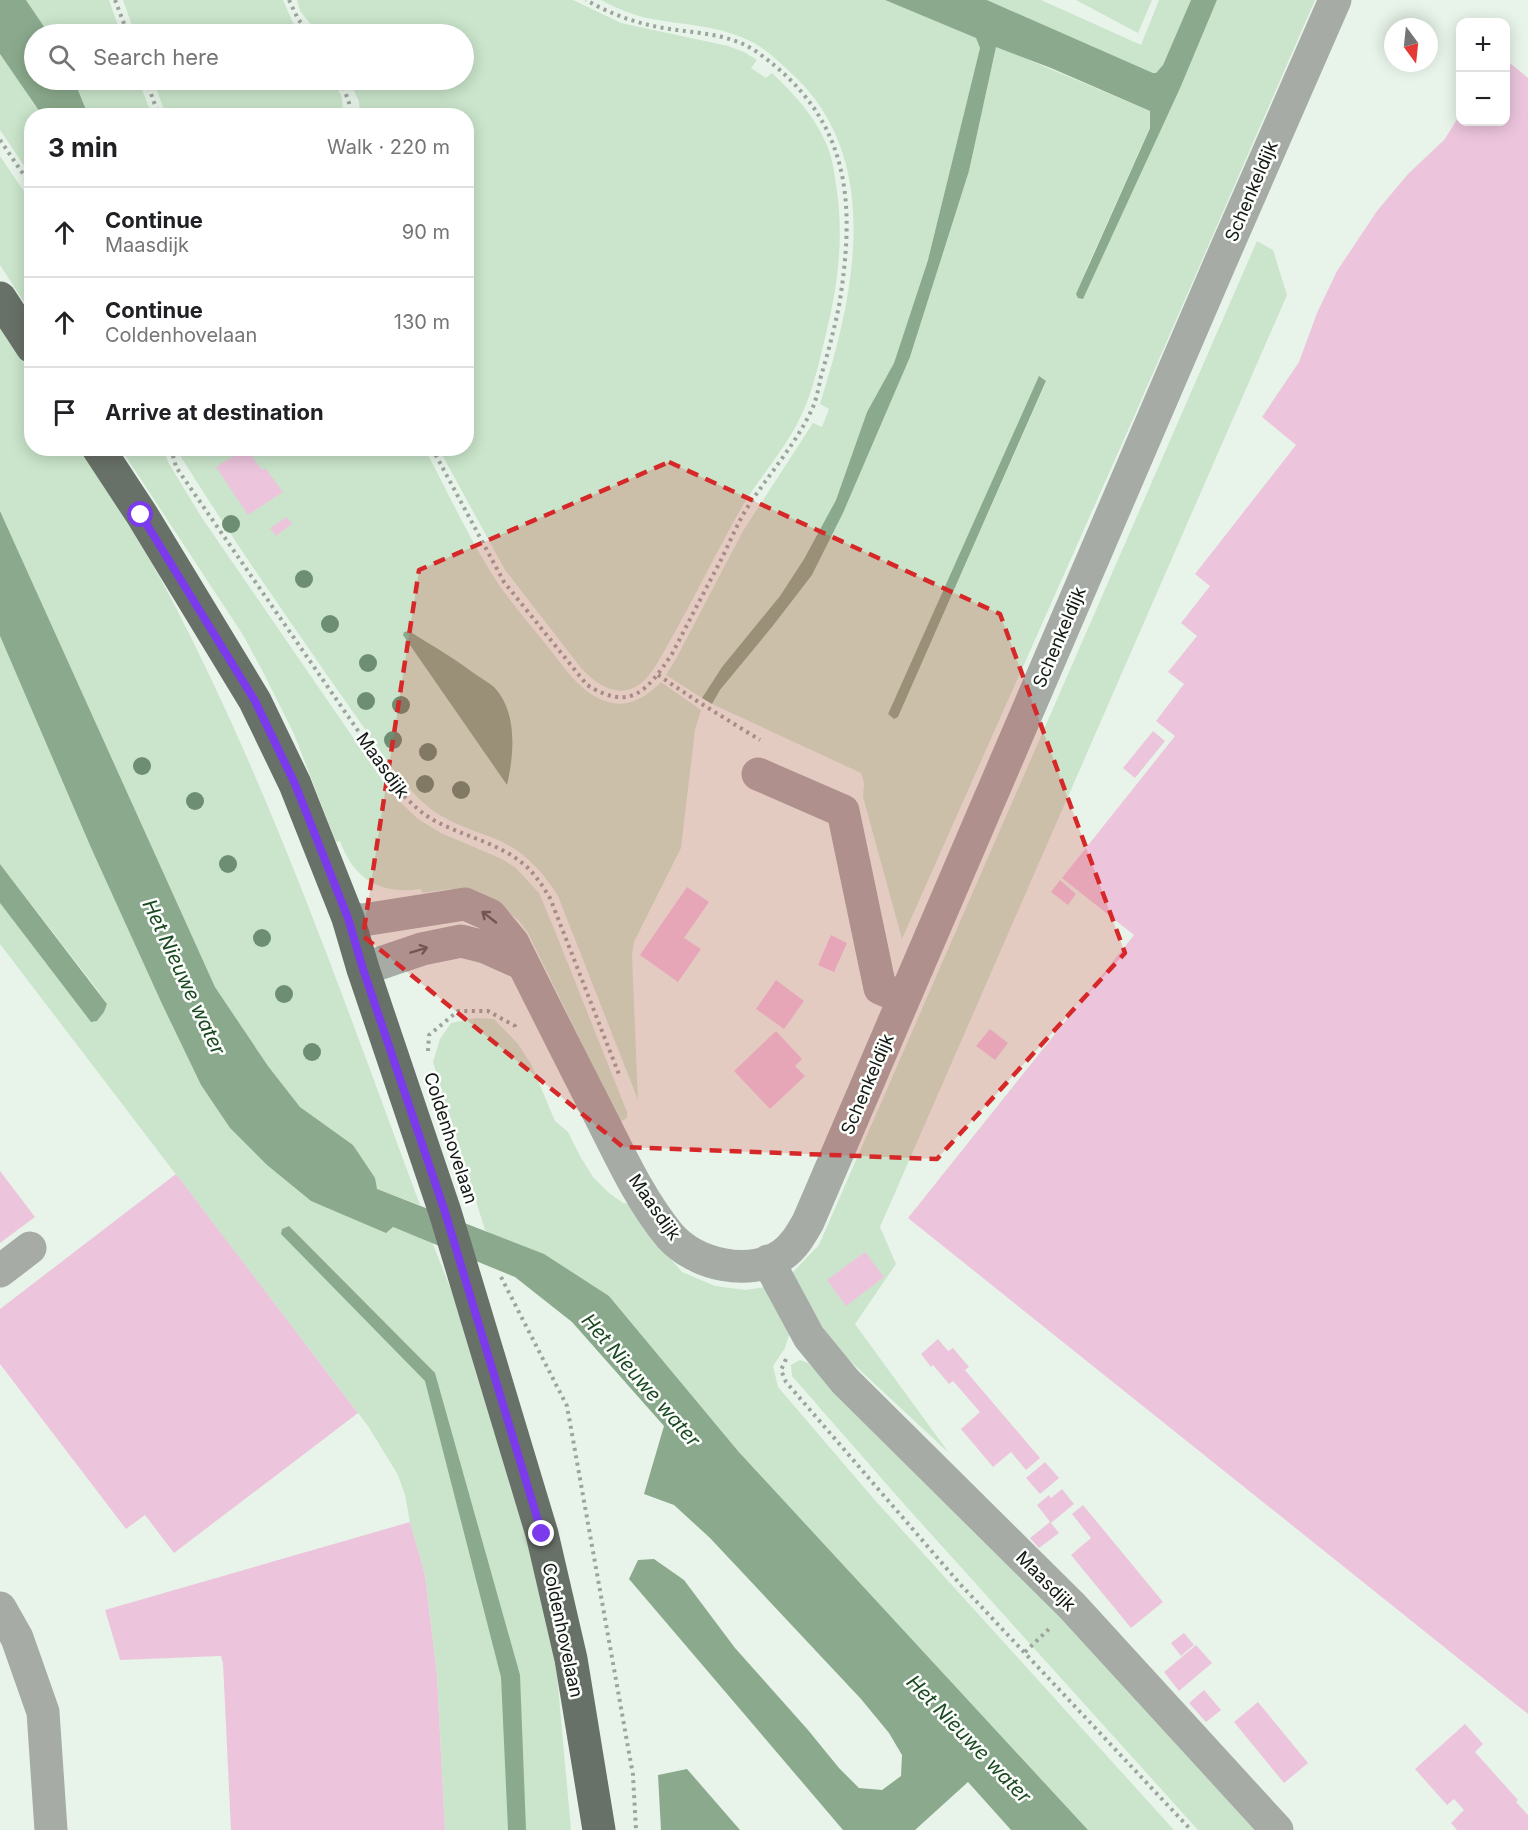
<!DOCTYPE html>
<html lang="en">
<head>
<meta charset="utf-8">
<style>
  body { margin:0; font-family:Inter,sans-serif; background:#f6f6f6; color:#202124 }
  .controls { position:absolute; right:18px; top:18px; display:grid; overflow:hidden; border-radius:12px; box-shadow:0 3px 15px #0003 }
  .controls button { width:54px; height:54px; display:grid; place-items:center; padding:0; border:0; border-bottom:2px solid #e0e0e0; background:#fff; color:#202124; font:30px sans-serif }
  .compass { position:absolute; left:1384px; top:18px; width:54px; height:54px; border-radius:50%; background:#fff; box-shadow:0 3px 15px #0003; rotate:165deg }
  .stop { position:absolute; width:18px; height:18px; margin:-14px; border:4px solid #7c3aed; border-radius:50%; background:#fff }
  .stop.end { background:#7c3aed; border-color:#fff; box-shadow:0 2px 6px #0008 }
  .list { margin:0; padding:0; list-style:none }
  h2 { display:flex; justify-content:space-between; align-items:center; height:78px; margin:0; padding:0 24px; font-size:26px }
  h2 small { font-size:20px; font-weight:400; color:#757577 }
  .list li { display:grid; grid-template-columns:39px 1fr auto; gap:18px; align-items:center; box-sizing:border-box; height:90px; padding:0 24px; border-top:2px solid #e0e0e0 }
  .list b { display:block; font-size:22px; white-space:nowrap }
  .list p { margin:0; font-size:20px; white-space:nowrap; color:#757577 }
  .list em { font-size:20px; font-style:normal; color:#757577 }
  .icon { flex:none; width:33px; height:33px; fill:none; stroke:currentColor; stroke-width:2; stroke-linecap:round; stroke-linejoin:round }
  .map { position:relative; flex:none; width:1528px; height:1830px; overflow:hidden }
  .search { position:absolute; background:#fff; box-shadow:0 3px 15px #0003; left:24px; top:24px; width:450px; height:66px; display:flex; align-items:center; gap:15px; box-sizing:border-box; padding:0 21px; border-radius:33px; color:#757577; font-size:22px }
  .panel { position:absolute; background:#fff; box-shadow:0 3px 15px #0003; left:24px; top:108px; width:450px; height:348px; border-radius:24px }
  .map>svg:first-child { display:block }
  .green { fill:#cae5cb; fill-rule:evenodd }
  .water { fill:#8baa8d }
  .building { fill:#ecc5dd }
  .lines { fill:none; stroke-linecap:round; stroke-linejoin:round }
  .path { stroke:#9ca59d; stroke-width:4; stroke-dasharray:3 4.5; stroke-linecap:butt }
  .minor { stroke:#a6aba6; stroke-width:33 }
  .major { stroke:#687168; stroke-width:33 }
  .tree { fill:#6d8e73 }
  .oneway { stroke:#5c615c }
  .route { stroke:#7c3aed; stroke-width:8 }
  .marked { fill:#d62828; fill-opacity:0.2; stroke:#d62828; stroke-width:4.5; stroke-dasharray:12 8; stroke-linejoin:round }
  .labels { text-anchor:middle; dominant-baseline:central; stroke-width:5; stroke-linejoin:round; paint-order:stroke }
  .street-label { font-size:18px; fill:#121713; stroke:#fcfefc }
  .water-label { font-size:20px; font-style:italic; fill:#1a4921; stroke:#fcfefc }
</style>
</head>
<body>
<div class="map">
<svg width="1528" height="1830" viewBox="0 0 1528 1830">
  <rect width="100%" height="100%" fill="#e8f4e9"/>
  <path class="green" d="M26,0H109L121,34H49Z
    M123,0H283L293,23L302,34H135Z
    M297,0H573L621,23L728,46L744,52L757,60L751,68L766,78L772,73C794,94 813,114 825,141C832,155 834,170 836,185C845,241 837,291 823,346C817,371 811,397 799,420C785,449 759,478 742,507C712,560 686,615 655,667C650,674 644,683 635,687C614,698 594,682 581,668L505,570L439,449L466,448V116L360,115L359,101L349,80H464V34H319L300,11Z
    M601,0H885L976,38L980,48L928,260L894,363L867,412L836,500L804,559L780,596L722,667L702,698L666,675L677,657L743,531L813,423L822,427L829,409L820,404C854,296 886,157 789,71C778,61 767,50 754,43C723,26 686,25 652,19C635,16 616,8 601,0Z
    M987,0H1041L1141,45L1159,0H1191L1163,65L1156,73H1153Z
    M1076,0H1152L1138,33Z
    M1217,0H1315L1133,419L902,939L863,797L864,783L861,773L712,704L720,690L772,627L812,575L843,513L910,357L969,171L996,46L1150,111V127L1082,279L1181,86ZM1039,377L1046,382L898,717L894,718L888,714Z
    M0,54L42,115L32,116L31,176L0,130Z
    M74,80H138L152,115H88Z
    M153,80H334L342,98L343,115H166Z
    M0,156L31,202V313L0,265Z
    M1257,241L1273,250L1287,295L880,1227L896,1264L855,1324L949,1453L834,1346L791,1274L819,1245Z
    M0,325L31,374L32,448L80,449C112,498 145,548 172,600C273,794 344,1001 420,1205L376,1189L353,1145L300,1107L268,1066L215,987L0,511Z
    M121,449H163L168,462L202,518L385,784L400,802L418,819L441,833L502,859L516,868L539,893L553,926L627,1112V1118L618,1123L600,1081L528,933L518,920L508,912L467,891L451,889L422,893L421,889C381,895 354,880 340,841L336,842L294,734L262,670L243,635Z
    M178,449H425C447,491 467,534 492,574C508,600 529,623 548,647C565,668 581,694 608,702C629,708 646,697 661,682L701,710L695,730L681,848L634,942L632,955L638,1100L558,896C543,872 525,852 498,840C482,833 463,828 447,819C424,808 409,788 393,769C320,665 247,562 179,454Z
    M0,636L92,850L162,1004L201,1085L230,1128L267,1165L311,1201L392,1227L432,1242L456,1302L507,1460L555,1653L571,1830H445L437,1675L425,1575L410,1522L405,1495L398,1475L368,1426L0,944V903L91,1021H97L104,1012L107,1004L96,988L0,864Z
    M475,1018L494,1019L518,1044L531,1064L555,1121L568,1132L580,1156L593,1177L609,1193L623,1203L630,1204L652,1237L682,1272L715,1286L745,1290L765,1287L792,1325L785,1348L773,1366L778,1387L873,1498L1174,1830H1088L738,1451L609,1296L492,1235L485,1230L433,1062L440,1039L451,1023Z
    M800,1360L808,1363L943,1491L1266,1830H1198L904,1504L792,1376L791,1365Z"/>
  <path class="water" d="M0,0H26L49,34H34V80H74L88,115H42L0,54Z
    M885,0H987L1153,73H1156L1163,65L1191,0H1217L1181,86L1083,299L1078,298L1076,294L1150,128V111L1051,68L996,47L969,171L910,357L843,513L812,575L772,627L720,690L712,704L702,698L722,667L780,596L804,559L836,500L867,412L894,363L928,260L980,48L976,38Z
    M1039,376L1046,381L898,717L894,719L888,714Z
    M0,511L215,987L268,1066L300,1107L353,1145L375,1178L377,1189L544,1254L609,1296L738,1451L1088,1830H1011L968,1782L915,1830H843L629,1579L638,1560L654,1559L684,1580L735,1648L808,1730L839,1768L859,1788L882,1790L901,1776L902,1755L889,1733L861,1699L710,1538L674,1505L644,1494L664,1426L572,1322L515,1277L393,1227L386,1233L311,1201L267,1165L230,1128L201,1085L162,1004L92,850L0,636Z
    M409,631C431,645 454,658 475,674C481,678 488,682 494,687C518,712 514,755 507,785L403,635L404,632Z
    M0,864L107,1004L104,1012L97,1021L91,1022L0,903Z
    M289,1226L435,1373L520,1675L526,1830H508L501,1677L425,1381L281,1234L282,1229Z
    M687,1769L740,1830H661L658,1775Z"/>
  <path class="building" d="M1506,60L1528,78V1714L908,1218L1134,935L1062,878L1175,736L1156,721L1184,684L1168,672L1197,636L1181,623L1210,586L1195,574L1296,445L1262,417L1299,362L1317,313L1337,271L1377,211L1408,174L1444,140L1460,115V122H1506Z
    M246,448L262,470L265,468L283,492L248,515L216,467Z
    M287,517L292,524L276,536L270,528Z
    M1153,731L1165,741L1135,778L1123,768Z
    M1060,880L1076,894L1068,905L1051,892Z
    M687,887L709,902L684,938L701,949L678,982L640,955Z
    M831,935L847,943L834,972L818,965Z
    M776,980L804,1001L784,1029L756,1009Z
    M990,1029L1008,1043L995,1060L976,1046Z
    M776,1031L802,1059L795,1066L805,1076L770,1109L734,1071Z
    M0,1171L35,1217L0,1243Z
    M176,1174L358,1413L174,1553L145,1515L126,1529L0,1364V1309Z
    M865,1252L884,1277L846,1306L827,1280Z
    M938,1339L948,1351L953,1348L969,1367L965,1370L1040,1458L1026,1470L1011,1452L993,1467L961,1429L980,1412L953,1381L949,1384L933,1365L931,1367L921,1354Z
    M1045,1462L1059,1478L1040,1494L1026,1478Z
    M1062,1489L1074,1504L1051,1523L1059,1533L1039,1548L1030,1538L1050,1522L1037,1505L1049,1495L1051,1498Z
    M1083,1505L1163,1602L1131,1628L1071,1555L1091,1538L1072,1514Z
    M410,1522L425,1575L437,1675L445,1830H231L223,1663L221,1656L120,1660L105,1610Z
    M1184,1633L1194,1645L1181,1656L1171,1643Z
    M1196,1645L1212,1663L1179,1691L1164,1672Z
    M1204,1690L1221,1710L1206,1722L1189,1703Z
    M1258,1702L1308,1763L1284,1783L1234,1722Z
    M1465,1724L1483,1744L1475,1752L1518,1800L1516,1802L1528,1815V1830H1457L1451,1823L1464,1810L1454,1799L1447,1805L1415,1769Z"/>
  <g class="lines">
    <path class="path" d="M115,0L128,34
      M289,0L298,19L310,34
      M146,80L159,116
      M341,80L349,103L350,116
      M0,140L32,187
      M171,448L176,467L401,793C412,804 423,815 437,822C464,836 497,843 521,862C534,872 542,885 550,898L620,1077
      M432,448L504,582L587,685C631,712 647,691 672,654C688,623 704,592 720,562C728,546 735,529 744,513C766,477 796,445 813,407C817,397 819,386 821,376C828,353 834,330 839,306C856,201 851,119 757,52C726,30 684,34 649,25C627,20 605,11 586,0
      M658,675L697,701L760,740
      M428,1051L429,1035L458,1011H488L515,1026L517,1030
      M501,1277L567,1406L633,1775L636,1830
      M786,1359L781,1370L786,1382L960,1584L1191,1830
      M1025,1652L1050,1628"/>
    <path class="minor" d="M758,774L843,811L880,988L903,998
      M348,918L363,920L465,904L490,915L513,943C541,1000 570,1057 599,1114C620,1155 640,1200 670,1236C696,1265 749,1277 782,1255C794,1247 801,1234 808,1222L1220,263L1335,0
      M363,969L422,949L461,941L485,947L523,964
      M768,1261L809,1337L845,1381L1072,1606L1277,1830
      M0,1271L30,1248
      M0,1608L17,1638L43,1712L51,1830"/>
    <path class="major" d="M0,298L32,347
      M98,448L142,515L255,701L295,784L348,918L363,969L445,1212L542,1534L571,1659L599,1830"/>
  </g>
  <g class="tree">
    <circle cx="231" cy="524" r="9"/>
    <circle cx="304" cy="579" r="9"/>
    <circle cx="330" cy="624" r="9"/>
    <circle cx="368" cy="663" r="9"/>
    <circle cx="366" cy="701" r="9"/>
    <circle cx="401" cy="705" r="9"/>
    <circle cx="393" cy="740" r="9"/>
    <circle cx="428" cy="752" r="9"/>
    <circle cx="142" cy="766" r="9"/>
    <circle cx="425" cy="784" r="9"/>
    <circle cx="461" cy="790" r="9"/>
    <circle cx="195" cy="801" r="9"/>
    <circle cx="228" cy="864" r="9"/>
    <circle cx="262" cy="938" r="9"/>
    <circle cx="284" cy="994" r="9"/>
    <circle cx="312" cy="1052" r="9"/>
  </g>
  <defs><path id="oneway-shaft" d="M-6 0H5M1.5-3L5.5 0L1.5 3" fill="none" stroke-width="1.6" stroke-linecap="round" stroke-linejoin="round" transform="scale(1.5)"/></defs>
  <g class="oneway">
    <use href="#oneway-shaft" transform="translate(489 917) rotate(-142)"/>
    <use href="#oneway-shaft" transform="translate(419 950) rotate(-17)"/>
  </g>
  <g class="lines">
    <path class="route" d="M141,515L255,701L295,784L348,918L363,969L445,1212L542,1534"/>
  </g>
  <path class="marked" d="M669,462L1000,614L1125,953L937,1159L623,1147L363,936L419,570Z"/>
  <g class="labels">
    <g class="street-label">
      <text transform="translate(1251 191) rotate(-67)">Schenkeldijk</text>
      <text transform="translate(1059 637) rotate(-67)">Schenkeldijk</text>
      <text transform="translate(383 765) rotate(54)">Maasdijk</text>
      <text transform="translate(867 1084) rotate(-67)">Schenkeldijk</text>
      <text transform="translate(451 1138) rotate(72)">Coldenhovelaan</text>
      <text transform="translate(655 1207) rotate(55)">Maasdijk</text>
      <text transform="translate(1046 1581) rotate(45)">Maasdijk</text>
      <text transform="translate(563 1630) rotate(78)">Coldenhovelaan</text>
    </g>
    <g class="water-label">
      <text transform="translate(184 977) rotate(65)">Het Nieuwe water</text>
      <text transform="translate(641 1380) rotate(49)">Het Nieuwe water</text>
      <text transform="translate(969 1739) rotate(46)">Het Nieuwe water</text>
    </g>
  </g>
</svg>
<div class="controls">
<button>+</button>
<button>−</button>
</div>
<svg class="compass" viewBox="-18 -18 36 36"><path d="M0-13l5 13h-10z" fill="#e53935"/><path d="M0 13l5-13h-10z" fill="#757577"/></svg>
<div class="stop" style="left:141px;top:515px"></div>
<div class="stop end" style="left:542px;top:1534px"></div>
<div class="search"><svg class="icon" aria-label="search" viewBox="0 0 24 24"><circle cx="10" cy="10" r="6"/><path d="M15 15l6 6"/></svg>Search here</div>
<section class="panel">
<h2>3 min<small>Walk · 220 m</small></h2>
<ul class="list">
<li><svg class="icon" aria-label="ahead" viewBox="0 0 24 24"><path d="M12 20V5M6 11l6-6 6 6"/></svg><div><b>Continue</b><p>Maasdijk</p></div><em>90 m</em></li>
<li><svg class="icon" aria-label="ahead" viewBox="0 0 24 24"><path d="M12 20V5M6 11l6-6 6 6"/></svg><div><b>Continue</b><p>Coldenhovelaan</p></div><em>130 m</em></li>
<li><svg class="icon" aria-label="arrive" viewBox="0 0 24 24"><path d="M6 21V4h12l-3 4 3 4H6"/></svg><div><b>Arrive at destination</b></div></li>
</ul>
</section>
</div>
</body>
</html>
